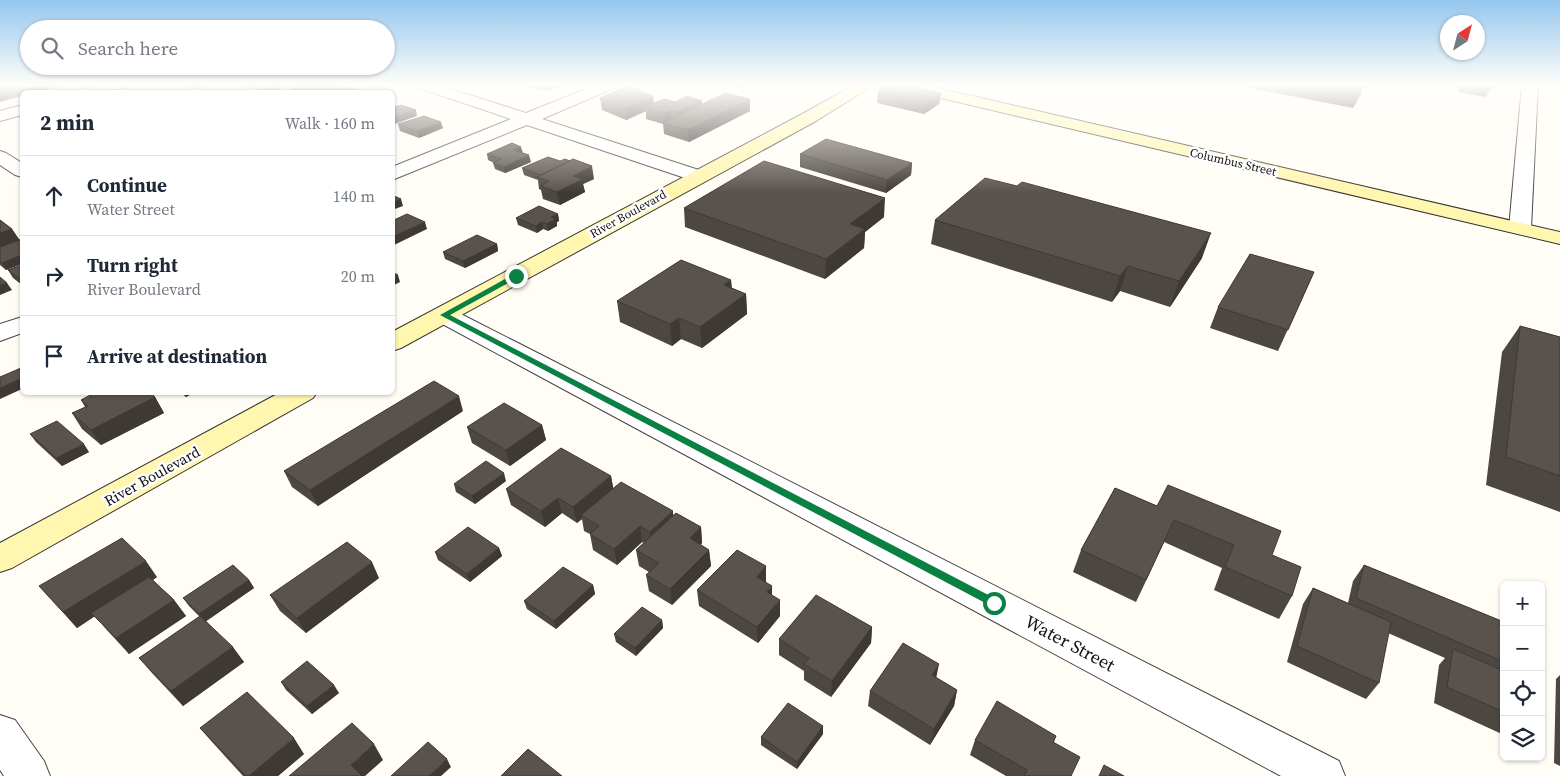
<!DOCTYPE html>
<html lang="en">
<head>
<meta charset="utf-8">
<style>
  body { margin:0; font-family:"Source Serif 4",serif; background:#f6f6f7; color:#1f2937 }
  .controls { position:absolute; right:15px; bottom:15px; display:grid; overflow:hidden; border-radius:8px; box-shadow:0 1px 4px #0004 }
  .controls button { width:45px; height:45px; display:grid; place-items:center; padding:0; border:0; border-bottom:1px solid #e0e1e3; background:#fff; color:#1f2937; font:25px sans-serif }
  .compass { position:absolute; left:1440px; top:15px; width:45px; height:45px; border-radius:50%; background:#fff; box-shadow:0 1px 4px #0004; rotate:36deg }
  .stop { position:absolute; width:15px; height:15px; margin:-11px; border:4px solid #0b8043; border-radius:50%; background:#fff }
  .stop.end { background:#0b8043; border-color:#fff; box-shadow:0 1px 5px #0008 }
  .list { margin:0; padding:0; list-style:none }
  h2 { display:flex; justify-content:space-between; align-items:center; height:65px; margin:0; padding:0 20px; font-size:21px }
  h2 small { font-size:16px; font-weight:400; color:#747a83 }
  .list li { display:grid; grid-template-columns:32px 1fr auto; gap:15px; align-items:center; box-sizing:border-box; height:80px; padding:0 20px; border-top:1px solid #e0e1e3 }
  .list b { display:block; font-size:19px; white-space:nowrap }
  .list p { margin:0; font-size:16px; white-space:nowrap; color:#747a83 }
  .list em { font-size:16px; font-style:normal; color:#747a83 }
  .icon { flex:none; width:28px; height:28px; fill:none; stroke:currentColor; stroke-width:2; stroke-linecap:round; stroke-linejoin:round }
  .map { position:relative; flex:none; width:1560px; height:776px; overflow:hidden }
  .search { position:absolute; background:#fff; box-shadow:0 1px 4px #0004; left:20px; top:20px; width:375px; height:55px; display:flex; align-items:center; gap:12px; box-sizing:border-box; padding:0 18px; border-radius:28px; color:#747a83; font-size:19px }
  .panel { position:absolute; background:#fff; box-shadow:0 1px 4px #0004; left:20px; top:90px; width:375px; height:305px; border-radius:8px }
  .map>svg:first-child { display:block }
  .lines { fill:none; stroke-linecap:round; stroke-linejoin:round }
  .minor-casing { stroke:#444; stroke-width:2 }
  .secondary-casing { stroke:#333; stroke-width:2 }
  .minor { fill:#fff; fill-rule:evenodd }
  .secondary { fill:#fff6b0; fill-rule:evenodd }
  .wall { fill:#4d4742 }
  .shaded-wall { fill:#3f3936 }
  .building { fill:#5a524d; stroke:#3f3936 }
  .route { fill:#0b8043 }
  .labels { text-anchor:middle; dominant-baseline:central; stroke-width:5; stroke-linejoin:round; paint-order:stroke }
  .far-street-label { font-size:12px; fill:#111; stroke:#fff }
  .street-label { font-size:15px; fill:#111; stroke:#fff }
  .near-street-label { font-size:18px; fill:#111; stroke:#fff }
</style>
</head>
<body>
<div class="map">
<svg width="1560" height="776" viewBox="0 0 1560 776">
  <rect width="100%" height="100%" fill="#fffdf5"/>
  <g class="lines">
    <defs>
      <path id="minor" d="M100,85H126L123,88L106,92H81L83,89Z
        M416,85H438L526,113L596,85H616L614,88L542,119L705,172L708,176L705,180L698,182L691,180L527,125L392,180V167L511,119L419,88Z
        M1522,85H1538L1531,228L1527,232L1520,234L1513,232L1509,228Z
        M22,105V115L0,121V111Z
        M0,151L6,153L22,163V177L15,175L0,165Z
        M444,308L453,310L1339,761L1345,776H1281L435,320L432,315L435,310Z
        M22,317V333L0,341V324Z
        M0,715L15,720L44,761L50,776H4L0,770Z"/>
      <path id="secondary" d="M854,85H872L869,88L816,121L401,348L392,351V332L804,113Z
        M899,85H925L1560,232V244L907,90L902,88Z
        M281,392H317L313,398L12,568L0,572V543Z"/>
    </defs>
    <use href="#minor" class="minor-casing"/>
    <use href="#secondary" class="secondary-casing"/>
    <use href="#minor" class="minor"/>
    <use href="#secondary" class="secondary"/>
  </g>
  <path class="wall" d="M185,85H210L194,89L185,86Z
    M240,85H263L250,89Z
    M268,85H340L341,89L362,92H292L289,85L280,88L282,92H254V91L271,85Z
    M520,85H566L547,91Z
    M729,85H752L744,88Z
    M1235,85H1365L1353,108Z
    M1444,85H1493L1486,97L1458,92L1459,87Z
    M878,91L941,93L939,104L924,114L877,103Z
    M642,92L654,103L675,102L702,104L750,111L689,142L664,134L663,124L646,119V111L626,120L602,110L600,98Z
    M398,124L443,128L419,138L400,131Z
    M523,153L531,162L505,173L495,169L493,163H494L488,160L487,154Z
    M800,154L912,163L911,175L886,193L800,167Z
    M522,168L594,179L583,184L585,192L560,205L543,199L541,190L539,189L538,180L524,175Z
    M684,208L884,217L865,232L864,248L825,279L685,227Z
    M558,214L559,221L557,222V226L548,231L543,229L537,233L518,225L516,218Z
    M0,220L12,229L19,240L22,239V264L6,270L0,265Z
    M935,220L1202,258L1170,307L1120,291L1112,302L931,244Z
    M497,244L498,251L465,268L445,259L443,252Z
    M22,265V285L13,278L8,270Z
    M1314,272L1278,351L1210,328L1218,307Z
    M731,280L732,288L746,294L747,314L702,348L681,339L672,346L620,322L617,301Z
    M1520,326L1560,337V512L1486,485L1502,352Z
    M180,392H195L186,397Z
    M155,397L164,413L101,445L82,429L72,413L85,407L81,400Z
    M463,411L318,506L292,487L284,471Z
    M542,425L546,440L510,466L472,443L467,427Z
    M30,434L89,452L62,466L36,442Z
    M611,476L613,488L673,516L701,527L702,543L701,545L709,550L711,566L672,605L649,591L646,575L649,572L639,566L636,550L644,543L642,542L617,565L593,550L590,534L584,531L582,519L577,523L562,513L545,527L511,505L506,489Z
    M506,481L475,504L456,492L454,484Z
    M1115,488L1272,555L1292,596L1279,619L1214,590L1222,568L1164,542L1136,602L1073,572L1081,550Z
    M499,548L502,556L470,582L438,560L435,552Z
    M1364,565L1504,622V666L1500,670L1504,671V735L1434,703L1439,665L1445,658L1388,633L1379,683L1366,699L1287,662L1303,604L1313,588L1348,603L1353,581Z
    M766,566V582L780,616L758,643L699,606L697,590Z
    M157,577L153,580L174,600L186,616L129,654L105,628L95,616L77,628L39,586Z
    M379,578L306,633L280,611L270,595Z
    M249,580L254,588L206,621L244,662L183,706L152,673L139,658L200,617L189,606L183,598Z
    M593,585L595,594L556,629L527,609L524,601Z
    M662,620L663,628L636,656L616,642L614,634Z
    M872,627L871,643L831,697L804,680V671L779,655V639Z
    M1560,675V766L1554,763L1556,679Z
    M936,678L957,690L954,706L930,745L868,706L870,691Z
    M281,682L339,693L312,714L286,690Z
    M823,726V734L797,769L761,745V737Z
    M200,728L304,754L278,776H243L213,743Z
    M1056,736L1054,742L1072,776H1006L970,755L975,740Z"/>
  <path class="shaded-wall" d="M17,85H66L35,92H22V96L0,102V89Z
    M192,85H210L194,89Z
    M248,85H263L250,89Z
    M277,85H289L279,88Z
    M313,85L315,92H305L304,88Z
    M326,85H340L342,92H320L319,87Z
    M546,85H566L547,91Z
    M744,85H752L744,88Z
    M1364,85L1360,96L1353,108L1360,92Z
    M281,88L282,92H267Z
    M641,90L642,100L653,96L655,107H645L646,111L626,120L625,108L639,91Z
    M941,93L939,104L924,114L925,103Z
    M750,99V111L689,142L688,130Z
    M702,101V112L679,124L678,112Z
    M416,110L417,116L392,125V118Z
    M671,110L672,122L666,123L665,113Z
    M441,122L443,128L419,138L417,131Z
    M521,147L523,153L514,150Z
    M529,155L531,162L505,173L504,167Z
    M912,163L911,175L886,193L887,180Z
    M592,166L594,179L583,184L585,192L560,205L557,192L573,176Z
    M885,198L884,217L865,232L864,248L825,279L826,259L850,224Z
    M401,199L403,206L392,210V203Z
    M558,214L559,221L557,222V226L548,231L547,224L551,217Z
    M425,222L427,229L392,246V237Z
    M542,222L543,229L537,233L536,226Z
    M12,229L21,242L0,250V233Z
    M1211,233L1202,258L1170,307L1179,281Z
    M497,244L498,251L465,268L463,261Z
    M22,255V264L6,270L2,263Z
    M1128,266L1120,291L1112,302L1120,276Z
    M398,275L400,282L392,286V278Z
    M731,280L732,300L724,285Z
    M7,283L12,290L0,295V285Z
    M746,294L747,314L702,348L700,327Z
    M679,318L681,339L672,346L670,324Z
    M22,378V389L0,399V388Z
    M184,392H195L186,397Z
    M459,396L463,411L318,506L310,490Z
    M155,397L164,413L101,445L91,430Z
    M542,425L546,440L510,466L506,450Z
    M84,444L89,452L62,466L56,458Z
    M504,473L506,481L475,504L472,496Z
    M611,476L614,492L581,515L582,519L577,523L573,507Z
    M558,498L562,513L545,527L541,511Z
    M673,511L674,527L652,548L650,532Z
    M1174,520L1164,542L1136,602L1146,580Z
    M640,526L642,542L617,565L614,549Z
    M701,527L702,543L691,554L690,538Z
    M499,548L502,556L470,582L467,574Z
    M709,550L711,566L672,605L670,589Z
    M146,561L157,577L95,616L91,613L95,616L77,628L63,612Z
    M372,562L379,578L306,633L297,618Z
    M766,566V582L757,577Z
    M249,580L254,588L205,622L199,614Z
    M593,585L595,594L556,629L554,621Z
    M772,586V602L767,592Z
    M174,600L186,616L129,654L116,638Z
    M780,600V616L758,643L757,627Z
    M662,620L663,628L636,656L635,648Z
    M872,627L871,643L831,697L832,681Z
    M233,647L244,662L183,706L171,691Z
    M939,664L936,679L932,675Z
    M334,685L339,693L312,714L307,706Z
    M957,690L954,706L930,745L934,729Z
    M823,726V734L797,769V762Z
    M294,738L304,754L278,776H249Z
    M374,744L383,760L365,776H358L351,765Z
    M447,759L451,767L441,776H429Z"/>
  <path class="building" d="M0,85H17L0,89Z
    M272,85L281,88L267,92H259L254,91Z
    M295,85H326L319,87L313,85L304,88Z
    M889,85H906L941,93L925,103L878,91Z
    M1322,85H1364L1360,92Z
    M628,86L641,90L639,91L653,96L625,108L600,98Z
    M348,87L362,92H329Z
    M725,93L750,99L688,130L663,123Z
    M687,96L702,101L678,112L671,110L665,113L645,107L664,99L675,102Z
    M401,105L416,110L392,118V108Z
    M424,116L441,122L417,131L398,124Z
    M826,139L912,163L887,180L800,154Z
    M512,143L521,147L514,150L529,155L504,167L493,163L501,159L487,154Z
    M548,157L560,161L565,159L570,161L541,175L522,168Z
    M573,159L592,166L573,176L583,179L557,192L541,186L549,181L537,177Z
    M764,161L885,198L850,224L865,229L826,259L684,208Z
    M985,178L1017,186L1022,182L1211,233L1179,281L1128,266L1120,276L935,220Z
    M392,195L401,199L392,203Z
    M539,206L558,214L551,217L556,219L547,224L542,222L536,226L516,218Z
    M407,214L425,222L392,237V221Z
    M0,220L12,229L0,233Z
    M477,235L497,244L463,261L443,252Z
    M22,239V255L2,263L0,261V247Z
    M1250,254L1314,272L1288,330L1218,307Z
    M681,260L731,280L724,285L746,294L700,327L679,318L670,324L617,301Z
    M22,265V281L8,270Z
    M392,272L398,275L392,278Z
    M0,277L7,283L0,285Z
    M1520,326L1560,337V476L1506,457Z
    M21,368L22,370V378L0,388V377Z
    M434,381L459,396L310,490L284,471Z
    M96,392H149L155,397L91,430L72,413L88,406L81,400Z
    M504,403L542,425L506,450L467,427Z
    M57,421L84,444L56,458L30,434Z
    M561,448L611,476L573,507L558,498L541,511L506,489Z
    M486,461L504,473L472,496L454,484Z
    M621,482L673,511L650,532L640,526L614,549L590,534L599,526L581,515Z
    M1168,485L1281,531L1272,555L1301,567L1292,596L1225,567L1234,545L1174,520L1146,580L1081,550L1115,488L1157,506Z
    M676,513L701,527L690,538L709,550L670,589L646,575L659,563L636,550Z
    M468,527L499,548L467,574L435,552Z
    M122,538L146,561L63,612L39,586Z
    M347,542L372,562L297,618L270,595Z
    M737,550L766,566L757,577L772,586L767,592L780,600L757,627L697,590Z
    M233,565L249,580L199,614L183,598Z
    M1364,565L1504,622V662L1356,598Z
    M563,567L593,585L554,621L524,601Z
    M149,577L174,600L116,638L91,613Z
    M1313,588L1391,622L1379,683L1297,646Z
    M816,595L872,627L832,681L804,664L809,658L779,639Z
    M642,607L662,620L635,648L614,634Z
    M200,616L233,647L171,691L139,658Z
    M903,643L939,664L932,675L957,690L934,729L870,691Z
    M1453,649L1504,671V712L1447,687Z
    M307,661L334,685L307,706L281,682Z
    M247,692L294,738L249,776H246L200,728Z
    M997,701L1056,736L1053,742L1080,757L1071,776H1024L1027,770L975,740Z
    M788,703L823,726L797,762L761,737Z
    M352,723L374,744L351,765L362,776H289Z
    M428,742L447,759L429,776H391Z
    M528,749L562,776H501Z
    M1104,765L1124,776H1099Z"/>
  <linearGradient id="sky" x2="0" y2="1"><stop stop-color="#95c6ee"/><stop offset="0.44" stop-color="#fffefa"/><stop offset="1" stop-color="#fffefa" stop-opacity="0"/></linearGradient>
  <rect width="1560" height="193" fill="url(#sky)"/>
  <path class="route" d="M516,273L520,276L519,277L450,315L998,600L1000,603L998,606H991L440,315Z"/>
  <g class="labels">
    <g class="far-street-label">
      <text transform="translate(1233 162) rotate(13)">Columbus Street</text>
      <text transform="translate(628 214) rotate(-29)">River Boulevard</text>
    </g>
    <g class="street-label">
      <text transform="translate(152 476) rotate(-29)">River Boulevard</text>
    </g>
    <g class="near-street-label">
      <text transform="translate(1070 643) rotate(28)">Water Street</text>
    </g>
  </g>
</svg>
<div class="controls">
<button>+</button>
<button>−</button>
<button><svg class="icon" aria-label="locate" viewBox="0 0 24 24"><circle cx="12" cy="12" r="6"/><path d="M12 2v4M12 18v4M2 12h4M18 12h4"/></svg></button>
<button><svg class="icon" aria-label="layers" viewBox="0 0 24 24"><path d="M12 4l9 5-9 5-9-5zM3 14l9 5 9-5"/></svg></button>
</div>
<svg class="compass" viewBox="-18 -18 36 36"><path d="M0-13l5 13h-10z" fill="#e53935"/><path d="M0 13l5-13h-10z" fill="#747a83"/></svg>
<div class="stop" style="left:994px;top:603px"></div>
<div class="stop end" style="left:516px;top:276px"></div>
<div class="search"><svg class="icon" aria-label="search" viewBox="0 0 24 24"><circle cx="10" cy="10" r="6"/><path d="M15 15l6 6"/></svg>Search here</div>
<section class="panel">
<h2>2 min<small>Walk · 160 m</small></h2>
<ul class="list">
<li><svg class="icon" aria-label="ahead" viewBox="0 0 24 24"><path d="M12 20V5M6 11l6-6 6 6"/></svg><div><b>Continue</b><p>Water Street</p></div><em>140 m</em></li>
<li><svg class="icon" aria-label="right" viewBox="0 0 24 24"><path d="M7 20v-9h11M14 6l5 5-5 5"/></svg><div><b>Turn right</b><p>River Boulevard</p></div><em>20 m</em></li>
<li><svg class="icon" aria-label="arrive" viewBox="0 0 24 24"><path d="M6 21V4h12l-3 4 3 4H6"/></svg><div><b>Arrive at destination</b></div></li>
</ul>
</section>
</div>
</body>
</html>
